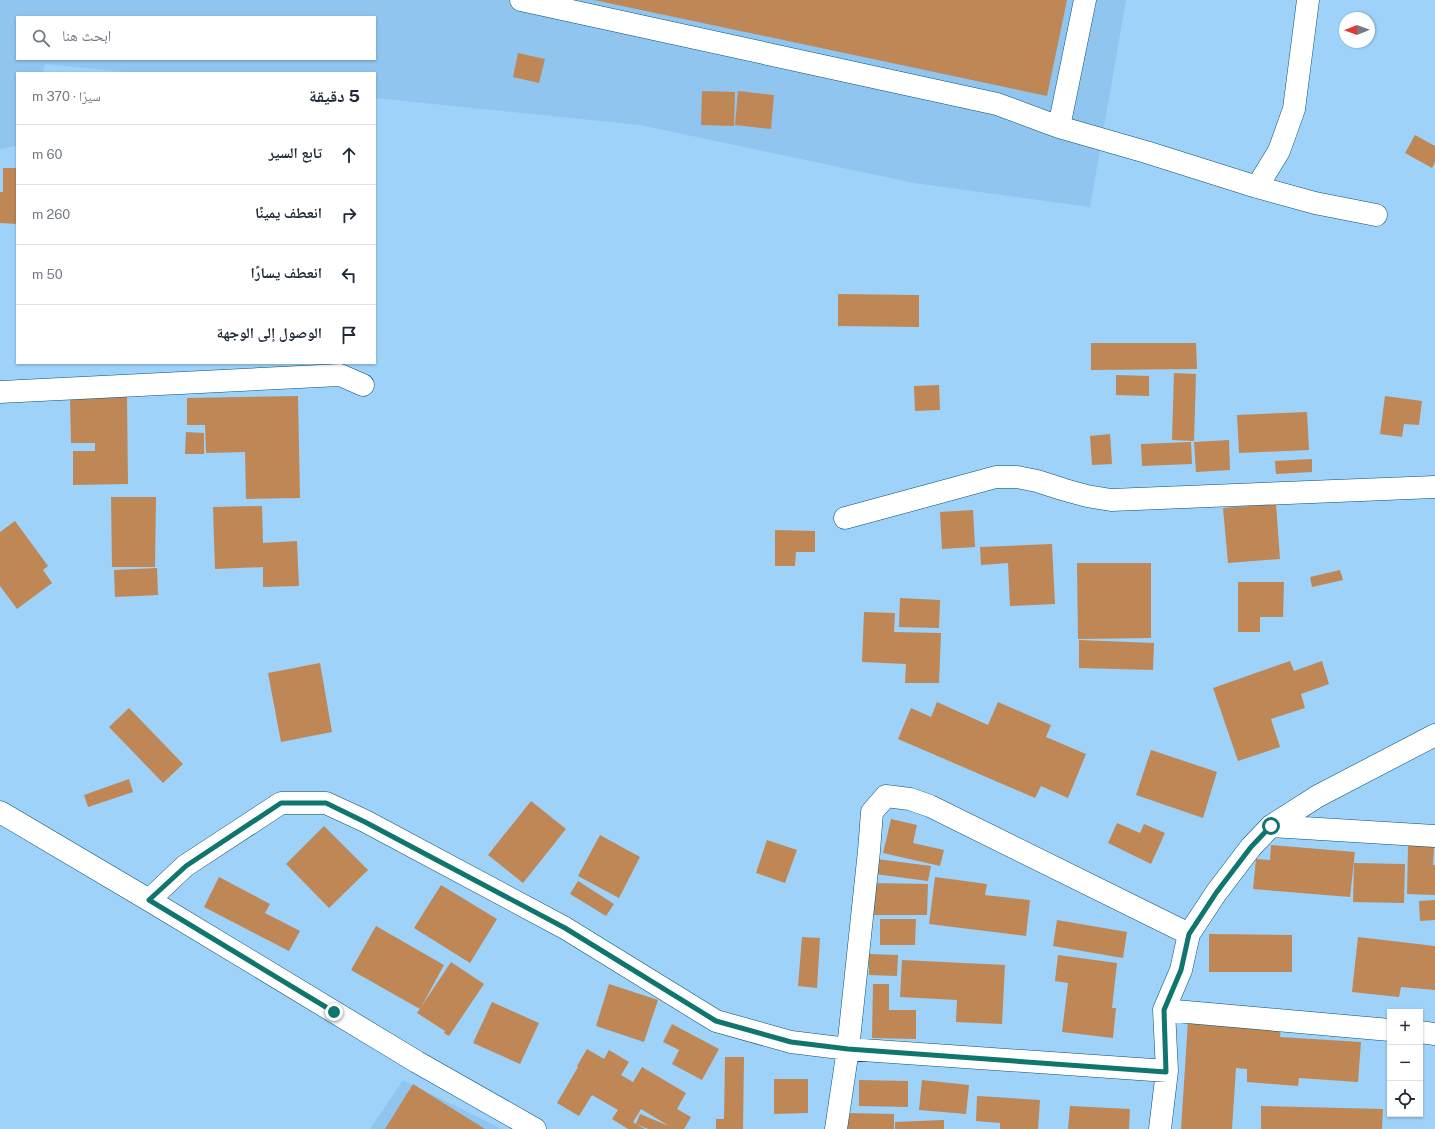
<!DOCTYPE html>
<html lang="ar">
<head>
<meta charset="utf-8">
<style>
  body { margin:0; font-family:"Public Sans","Noto Naskh Arabic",sans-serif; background:#f6f6f7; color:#1f2937; direction:rtl }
  .controls { position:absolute; right:12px; bottom:12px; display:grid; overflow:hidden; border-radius:0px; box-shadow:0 1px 3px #0004 }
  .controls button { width:36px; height:36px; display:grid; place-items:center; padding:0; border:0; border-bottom:1px solid #e0e1e3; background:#fff; color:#1f2937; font:20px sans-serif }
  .compass { position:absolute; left:1339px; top:12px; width:36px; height:36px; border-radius:50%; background:#fff; box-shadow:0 1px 3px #0004; rotate:269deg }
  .stop { position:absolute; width:12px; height:12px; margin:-9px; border:3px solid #0f766e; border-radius:50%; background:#fff }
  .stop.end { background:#0f766e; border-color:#fff; box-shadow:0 1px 4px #0008 }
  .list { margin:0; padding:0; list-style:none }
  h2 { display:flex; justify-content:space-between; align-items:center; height:52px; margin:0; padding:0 16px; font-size:17px }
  h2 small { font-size:13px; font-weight:400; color:#747a83 }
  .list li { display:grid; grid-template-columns:26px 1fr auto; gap:12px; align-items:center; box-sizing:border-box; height:60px; padding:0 16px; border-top:1px solid #e0e1e3 }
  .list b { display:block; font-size:15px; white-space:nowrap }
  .list em { font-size:13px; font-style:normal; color:#747a83 }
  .icon { flex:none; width:22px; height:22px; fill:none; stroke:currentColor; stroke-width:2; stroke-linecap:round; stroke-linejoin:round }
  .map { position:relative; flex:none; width:1435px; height:1129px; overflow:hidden; direction:ltr }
  .search { position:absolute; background:#fff; box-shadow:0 1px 3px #0004; left:16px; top:16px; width:360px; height:44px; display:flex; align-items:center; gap:10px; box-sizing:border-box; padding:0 14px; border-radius:0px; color:#747a83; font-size:15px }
  .panel { position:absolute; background:#fff; box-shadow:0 1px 3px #0004; left:16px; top:72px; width:360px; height:292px; border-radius:0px; direction:rtl }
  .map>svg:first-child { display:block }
  .built { fill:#8fc5ef; fill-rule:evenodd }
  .building { fill:#be8755; fill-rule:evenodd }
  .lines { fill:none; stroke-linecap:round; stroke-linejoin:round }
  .minor-casing { stroke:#055079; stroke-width:23 }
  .minor { stroke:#fff; stroke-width:22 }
  .route { stroke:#0f766e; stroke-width:5 }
</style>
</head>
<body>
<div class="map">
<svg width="1435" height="1129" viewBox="0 0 1435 1129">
  <rect width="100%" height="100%" fill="#9fd2f9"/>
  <path class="built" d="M0,0H1126L1090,207L914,183L640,125L375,98V73H135L45,64L43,73H17V146L0,149ZM17,17H375V59H17Z
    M403,1080L502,1129H370Z"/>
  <path class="building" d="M594,0H1067L1047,96Z
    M518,53L545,59L539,83L513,77Z
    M702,91L735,92L734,126L701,125Z
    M738,91L774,95L771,129L735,125Z
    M1415,135L1435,146V162L1432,168L1405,153Z
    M3,168H17V224L0,223V192H3Z
    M838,294L919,295V327L838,326Z
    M1091,343H1196L1197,369L1091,370Z
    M1174,373L1196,374L1194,441L1172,440Z
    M1116,375L1149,376V396L1116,395Z
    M939,385L940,410L915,411L914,386Z
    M298,396L300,498L246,499L245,452L206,453L205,425H187V398Z
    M1385,396L1422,401L1419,425L1404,424L1402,437L1380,434Z
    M70,397H127L128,484L73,485V451H95V443H71Z
    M1307,412L1309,450L1239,453L1237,415Z
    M186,432L204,433V454H185Z
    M1110,434L1112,464L1092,465L1090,436Z
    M1229,440L1230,470L1196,472L1194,442Z
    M1191,442L1192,464L1142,466L1141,444Z
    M1312,459V472L1276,474L1275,461Z
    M111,497H156L155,567H112Z
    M1276,504L1280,559L1228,563L1223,508Z
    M262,506L263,543L297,541L299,586L263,587V567L215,569L213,507Z
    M973,510L975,547L942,549L940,512Z
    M15,521L48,566L43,570L52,583L17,609L0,586V532Z
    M775,530L815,531V552H796L795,566H775Z
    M1052,544L1055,604L1010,606L1008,563L981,565L980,547Z
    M1077,563H1151V638L1078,639Z
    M157,568L158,595L115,597L114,570Z
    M1340,570L1343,580L1312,587L1310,577Z
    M1238,582H1284L1283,617H1260V632H1238Z
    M900,598L940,600L939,628L899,627Z
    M864,612L895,613L894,632L941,633L939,683H905L906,664L862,662Z
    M1079,640L1154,643L1153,670L1079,668Z
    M1290,661L1294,671L1322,661L1329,684L1301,694L1305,708L1271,719L1280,747L1238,761L1213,688Z
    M320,663L332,732L281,742L268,673Z
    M937,702L988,725L998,702L1051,725L1046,737L1086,754L1068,798L1041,786L1035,798L898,739L911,708L931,717Z
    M129,708L183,764L163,783L109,727Z
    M1151,750L1217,772L1203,818L1136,795Z
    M129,779L133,792L88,807L84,795Z
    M531,801L566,829L523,883L488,855Z
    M891,819L917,825L913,843L944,850L940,866L883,853Z
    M1117,823L1140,833L1144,824L1165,833L1151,864L1108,843Z
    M324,826L368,870L329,908L286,864Z
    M600,835L640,857L619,898L578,876Z
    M767,840L797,850L785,883L756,873Z
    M1271,845L1355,852L1350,897L1253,889L1256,859L1270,860Z
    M1408,846H1434L1433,865H1435V895L1407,894Z
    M877,859L931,866L928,881L875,874Z
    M1354,863L1405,864L1404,903L1353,902Z
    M219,877L270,904L265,913L300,931L289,951L204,907Z
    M935,877L987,884L985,895L1030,900L1026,936L929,924Z
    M578,881L614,904L606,916L570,894Z
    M872,883L928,884L927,915H872Z
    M441,885L497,919L470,963L414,928Z
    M1435,900V920L1420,921L1419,901Z
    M880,919H916L915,945H880Z
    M1057,920L1127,932L1123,958L1053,946Z
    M376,926L444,965L420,1009L351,970Z
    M1209,934L1292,935V972H1209Z
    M802,937L820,938L817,988L798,986Z
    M1358,937L1435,946V990L1401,987L1399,997L1352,992Z
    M869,954L898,955L897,976L869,975Z
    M1058,955L1117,963L1112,1008H1116L1113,1038L1062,1032L1068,983L1055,981Z
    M902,960L1005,965L1002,1024L956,1022L957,1000L900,997Z
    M451,962L484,984L449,1036L444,1033L445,1031L417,1013Z
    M609,984L658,1000L644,1042L596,1026Z
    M873,984H889V1010H916V1039L872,1038Z
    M492,1002L539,1023L520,1064L473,1043Z
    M1188,1021L1281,1027L1280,1037L1361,1042L1358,1082L1299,1078L1298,1086L1247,1082V1069L1236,1068L1232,1129H1181Z
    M672,1024L719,1049L702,1080L672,1064L679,1050L663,1042Z
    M587,1049L604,1059L609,1050L629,1062L621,1075L633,1082L642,1067L686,1093L677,1109L691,1117L684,1129H648L636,1124L645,1129H628L612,1119L618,1110L592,1095L579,1116L557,1103L578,1067L577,1066ZM641,1109L669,1126L640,1114L636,1124L633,1122Z
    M725,1057H744L743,1129H716V1119H724Z
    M774,1079H808V1113L774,1114Z
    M859,1080L908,1081V1107L859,1106Z
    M922,1080L969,1085L966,1114L919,1110Z
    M413,1084L485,1129H385Z
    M977,1096L1040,1100L1038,1129H1000V1123L976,1121Z
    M1070,1106L1130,1109L1129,1129H1068Z
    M1261,1106L1383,1109L1382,1129H1261Z
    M847,1113L894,1114V1129H847Z
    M944,1120V1129H895V1122Z"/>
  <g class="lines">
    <defs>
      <path id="minor" d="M521,0L997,104L1059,127L1146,152L1257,187L1315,203L1376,215
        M1059,127L1085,0
        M1257,187L1279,151L1294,109L1308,0
        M0,392L340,375L363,385
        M845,518L996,477H1017L1037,481L1065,490L1087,496L1111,500L1435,487
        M0,812L149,900L417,1062L535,1129
        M1271,826L1435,836
        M149,900L185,866L281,803H326L365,821L565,928L716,1021L791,1042L848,1049L1167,1071
        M1164,1010L1390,1030
        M1420,1032L1435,1034
        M836,1129L848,1049L869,851L872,812L886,796L910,799L930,806L1189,934
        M1160,1129L1167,1071L1164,1010L1181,970L1189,934L1216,893L1251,847L1271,826L1318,796L1435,735"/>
    </defs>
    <use href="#minor" class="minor-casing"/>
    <use href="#minor" class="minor"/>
  </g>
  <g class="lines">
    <path class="route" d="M334,1012L149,900L186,866L281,803H326L365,822L565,928L716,1021L791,1042L848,1049L1166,1072L1164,1010L1181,970L1189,934L1216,893L1251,847L1271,826"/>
  </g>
</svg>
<div class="controls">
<button>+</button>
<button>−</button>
<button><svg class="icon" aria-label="locate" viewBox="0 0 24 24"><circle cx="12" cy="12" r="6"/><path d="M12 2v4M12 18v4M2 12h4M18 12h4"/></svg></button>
</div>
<svg class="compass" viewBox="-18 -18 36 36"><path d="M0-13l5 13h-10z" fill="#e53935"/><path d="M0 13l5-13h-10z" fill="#747a83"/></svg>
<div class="stop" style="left:1271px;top:826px"></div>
<div class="stop end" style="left:334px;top:1012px"></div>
<div class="search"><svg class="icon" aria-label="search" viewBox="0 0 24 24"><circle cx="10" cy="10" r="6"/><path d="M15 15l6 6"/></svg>ابحث هنا</div>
<section class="panel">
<h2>5 دقيقة<small>سيرًا · 370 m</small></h2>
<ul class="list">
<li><svg class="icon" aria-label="ahead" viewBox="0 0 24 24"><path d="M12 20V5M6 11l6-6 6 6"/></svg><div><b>تابع السير</b></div><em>60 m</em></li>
<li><svg class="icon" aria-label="right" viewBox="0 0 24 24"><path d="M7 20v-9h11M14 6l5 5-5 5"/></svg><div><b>انعطف يمينًا</b></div><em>260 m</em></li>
<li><svg class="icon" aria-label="left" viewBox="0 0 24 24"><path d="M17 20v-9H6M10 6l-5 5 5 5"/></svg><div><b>انعطف يسارًا</b></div><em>50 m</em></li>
<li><svg class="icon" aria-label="arrive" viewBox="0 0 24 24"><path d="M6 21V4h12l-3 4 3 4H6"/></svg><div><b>الوصول إلى الوجهة</b></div></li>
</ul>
</section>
</div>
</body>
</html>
